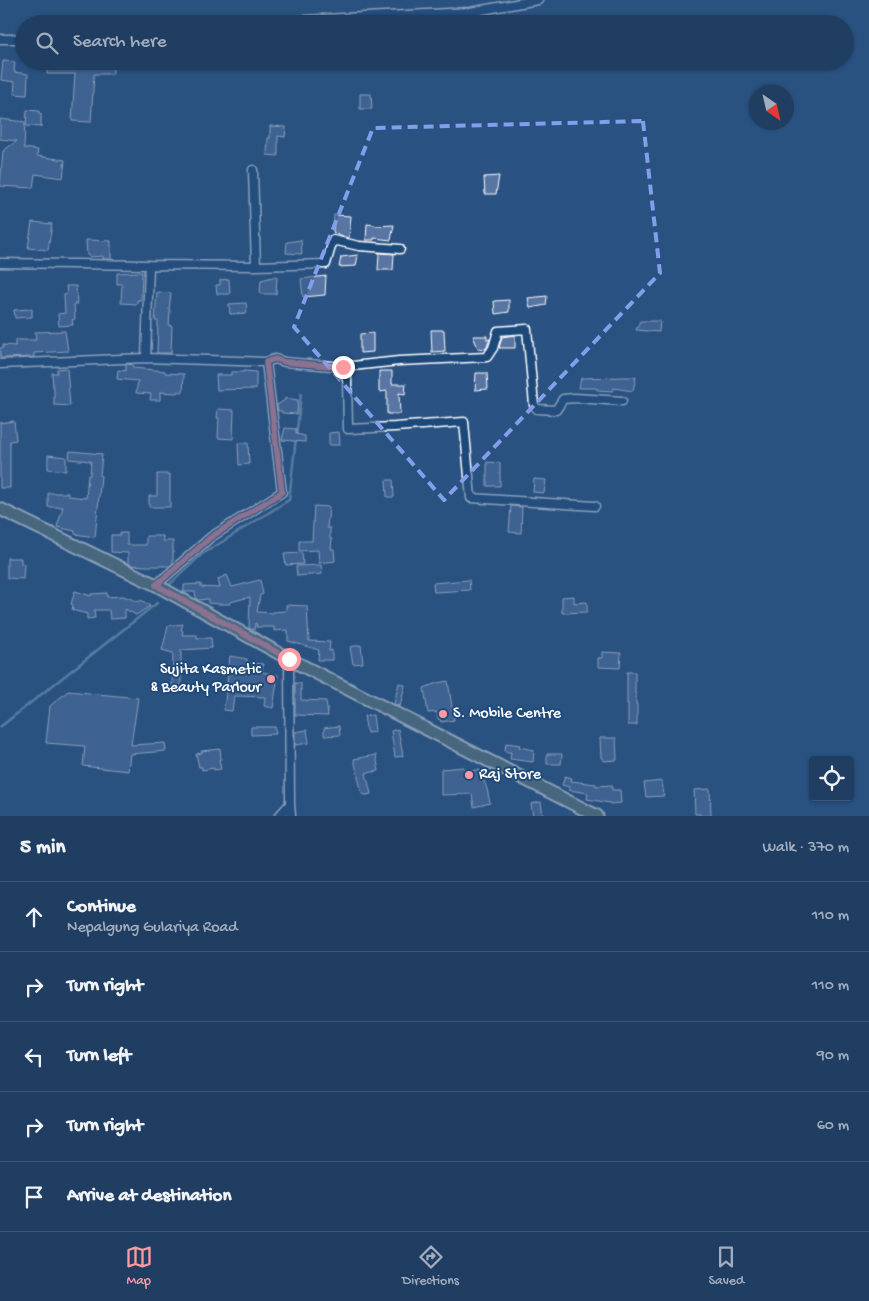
<!DOCTYPE html>
<html lang="en">
<head>
<meta charset="utf-8">
<style>
  body { margin:0; font-family:"Gochi Hand",sans-serif; background:#284568; color:#f1f3f6 }
  .controls { position:absolute; right:15px; bottom:15px; display:grid; overflow:hidden; border-radius:5px; box-shadow:0 1px 4px #0004 }
  .controls button { width:45px; height:45px; display:grid; place-items:center; padding:0; border:0; border-bottom:1px solid #3d5777; background:#203e62; color:#f1f3f6; font:25px sans-serif }
  .compass { position:absolute; left:749px; top:85px; width:45px; height:45px; border-radius:50%; background:#203e62; box-shadow:0 1px 4px #0004; rotate:146deg }
  .stop { position:absolute; width:15px; height:15px; margin:-11px; border:4px solid #ff9aa2; border-radius:50%; background:#fff }
  .stop.end { background:#ff9aa2; border-color:#fff; box-shadow:0 1px 5px #0008 }
  .list { margin:0; padding:0; list-style:none }
  h2 { display:flex; justify-content:space-between; align-items:center; height:65px; margin:0; padding:0 20px; font-size:21px }
  h2 small { font-size:16px; font-weight:400; color:#a2aebe }
  .list li { display:grid; grid-template-columns:32px 1fr auto; gap:15px; align-items:center; box-sizing:border-box; height:70px; padding:0 20px; border-top:1px solid #3d5777 }
  .list b { display:block; font-size:19px; white-space:nowrap }
  .list p { margin:0; font-size:16px; white-space:nowrap; color:#a2aebe }
  .list em { font-size:16px; font-style:normal; color:#a2aebe }
  .icon { flex:none; width:28px; height:28px; fill:none; stroke:currentColor; stroke-width:2; stroke-linecap:round; stroke-linejoin:round }
  .map { position:relative; flex:none; width:869px; height:816px; overflow:hidden }
  .search { position:absolute; background:#203e62; box-shadow:0 1px 4px #0004; left:15px; right:15px; top:15px; height:55px; display:flex; align-items:center; gap:12px; box-sizing:border-box; padding:0 18px; border-radius:28px; color:#a2aebe; font-size:19px }
  .sheet { height:415px; background:#203e62 }
  nav { display:flex; justify-content:space-around; align-items:center; box-sizing:border-box; height:70px; border-top:1px solid #3d5777; background:#203e62; font-size:14px; color:#a2aebe }
  nav a { display:grid; justify-items:center; gap:2px }
  nav .on { color:#ff9aa2 }
  .map>svg:first-child { display:block }
  .lines { fill:none; stroke-linecap:round; stroke-linejoin:round }
  .stream { stroke:#8fb0c7; stroke-width:2.5 }
  .building { fill:#5874a4; stroke:#fff }
  .minor-casing { stroke:#fff; stroke-width:11 }
  .primary-casing { stroke:#fff; stroke-width:15 }
  .minor { stroke:#1f4a7a; stroke-width:8 }
  .primary { stroke:#6a807c; stroke-width:11 }
  .route { stroke:#ff9aa2; stroke-width:6 }
  .marked { fill:none; stroke:#839eea; stroke-width:4; stroke-dasharray:10 6; stroke-linejoin:round }
  .poi-dot { fill:#ff9aa2; stroke:#1f4a7a; stroke-width:2 }
  .labels { text-anchor:middle; dominant-baseline:central; stroke-width:4; stroke-linejoin:round; paint-order:stroke }
  .poi-label { font-size:16px; fill:#fff; stroke:#1f4a7a; text-anchor:start }
</style>
</head>
<body>
<div class="map">
<svg width="869" height="816" viewBox="0 0 869 816">
  <rect width="100%" height="100%" fill="#2a5282"/>
  <filter id="ink" filterUnits="userSpaceOnUse"><feTurbulence type="fractalNoise" baseFrequency=".02" numOctaves="2"/><feDisplacementMap in="SourceGraphic" scale="10" xChannelSelector="R" yChannelSelector="G"/><feConvolveMatrix kernelMatrix="1 2 1 2 8 2 1 2 1" color-interpolation-filters="sRGB"/></filter>
  <g filter="url(#ink)">
    <g class="lines">
      <path class="stream" d="M169,585L201,555L289,500L301,394
        M0,727L157,603"/>
    </g>
    <path class="building" d="M518,14L521,24H495V23Z
      M3,61L15,62L14,72L28,74L27,95L14,94L15,82L1,80Z
      M75,61H113V74H94L91,122L72,121L75,74H47V63Z
      M360,94H371L372,109H360Z
      M27,110L39,111V114H41V127L26,126Z
      M0,119L25,122L24,148L38,150L37,156L65,160L63,178L35,174L33,188L0,186L3,151L17,141L0,139Z
      M270,126L286,127L285,137L278,136V156L267,155L268,138H270Z
      M499,176L496,194H485L484,177Z
      M334,215L351,216L349,238L340,236L333,232Z
      M32,222L52,224L48,250L28,248Z
      M367,224L375,225V226L394,225L391,240L374,238V240H366Z
      M86,240L111,241V259H103V256L89,257L88,255H87Z
      M301,240L302,254L286,253L287,242Z
      M379,253L394,254L393,270H378Z
      M358,255L356,266L339,267L341,257Z
      M142,272L141,300H137V304L121,303L122,284H117V273Z
      M277,276L276,294H260L261,280Z
      M326,276L325,295L303,297L301,279Z
      M229,279L230,294H217L216,285H220V280Z
      M66,286H76L77,304H74L75,319L72,320L73,325L59,326L58,314L65,313L64,295L67,294Z
      M157,292L171,293L169,310H170L169,326H172L171,353H157L158,323V321H155Z
      M547,296L546,305L530,308L528,298Z
      M509,300V312L495,314L494,301Z
      M246,303L247,313L230,314L229,304Z
      M32,309V317L15,318L14,310Z
      M640,321H660L659,332L636,330Z
      M431,330H444L445,351L432,352Z
      M65,331L68,351L34,353V357L0,358V348H3V345L15,346V340H36L35,332Z
      M373,333V352L360,353V334Z
      M515,335V348H499L502,337Z
      M473,336H487V340L490,339L486,349L478,348Z
      M126,364L133,365V368L165,371V373L184,374L183,392L178,391L177,393L160,392V400H150L151,394L136,393L138,381L117,379L118,370L126,371Z
      M67,368L70,406L54,405V387H53L52,373H57V369Z
      M244,371L256,372V389L217,390L216,375H231V372H244Z
      M379,371H392V384H406L405,394L399,393L400,414H387V391L379,392Z
      M476,373H487L488,389L475,390Z
      M624,377H636L633,391L613,388V391L597,390V388H579L581,378Z
      M285,398L298,400L297,414L282,413V411H278L277,405L285,400Z
      M218,409L234,410L233,439L218,438L219,418H217Z
      M14,421L16,440L10,441V488H0V423Z
      M285,428L296,429V434L305,436V442L282,440Z
      M339,432L340,445H329V433Z
      M238,443H248L249,464L239,465Z
      M70,451L102,454L100,476H101L95,537L75,534V531L57,527L63,507H48V493H68V496L86,498L88,475H90L91,461L69,459Z
      M48,455L66,457V471L48,469Z
      M487,462L500,463V486H487Z
      M157,474H170V507H149V496H157Z
      M534,479L546,480L544,493L533,492Z
      M386,480H393L394,497H387Z
      M314,506L329,507L327,528H330V539H332L331,549H334L335,561L319,563L318,550L299,551V541H312Z
      M511,506L522,507L521,533L509,532Z
      M120,533H127V545H146V536H163V541H173V563L170,566H145L132,565L128,563V553L111,552V535H120Z
      M302,553L303,564L286,565L284,554Z
      M7,558H21V564H24L23,579L7,578Z
      M321,565L322,574L297,576L296,566Z
      M227,575L232,587L260,580L263,594L260,595L257,612L273,613V612L286,611V605L307,606L309,641L330,642L329,651L332,650V660H318L319,650L288,641V630L274,631V627H256L257,624L255,623L254,630L249,628L250,597L230,602V604H219L208,603V599L198,600L196,598L195,592H184V585L201,584V587L220,588L218,579Z
      M469,580L470,590L434,592L433,583Z
      M75,591L91,596V594L107,593V597L123,596L139,602L141,600L150,606L136,615L125,609V618L110,619L109,610H94L95,618L87,619V614L72,610L73,605L71,604Z
      M574,596V603L587,602V612L562,613V597Z
      M183,624L181,630L183,631L182,635H197V638H211L212,648L181,650V689L172,690L173,653L162,650L168,626Z
      M361,645L363,663L353,664L350,647Z
      M602,652L621,653L620,668L598,667V658H602Z
      M230,656L247,659V663L263,664L262,672L278,675L273,708L264,706L265,697L234,696L232,711L224,710Z
      M627,672H635V694H636V704H637V725H628V703L627,704Z
      M448,681L454,720L441,722L440,719H438L437,712L428,713L424,688L437,683Z
      M295,683H301V700L326,701L328,716L295,715Z
      M399,683L405,685L400,706L394,704Z
      M68,691L138,698L131,745L165,743L166,751L130,754L128,771L83,766L85,746L46,743L50,706Z
      M373,715L375,732L367,733L364,716Z
      M339,726L340,735L324,736V728Z
      M251,727H275L276,734L251,735Z
      M398,729L403,756L395,757L391,731Z
      M307,730L309,743L295,745V732Z
      M600,738H616L617,760L603,761V758H601Z
      M506,743L520,745L519,747L534,750L533,762L510,759L511,752H505Z
      M220,749L221,759H219L221,769L214,770V768L202,770V767H199L196,754L202,753L201,751Z
      M547,754H562L561,764H547Z
      M376,755L379,771L366,773L371,794L366,795L362,794L354,759Z
      M464,767V771L480,770L487,789L490,803L474,807L472,794L441,795V769Z
      M565,776L572,778L571,781L596,784V786L612,785V790H620L621,803L610,804V803L587,799L588,793L569,790L570,786L569,787L562,785Z
      M662,781L664,796L646,797L644,783Z
      M710,789L711,816H700V814H695L694,790Z
      M541,802L543,816H533L531,804Z"/>
    <g class="lines">
      <defs>
        <path id="minor" d="M248,24L259,22L470,12L538,0
          M0,39H24
          M253,170L256,266
          M0,263L149,265L146,358L266,362L282,492L211,537L156,585
          M149,265L256,266L326,264L333,240L359,246L400,249
          M266,362L275,359L285,362L343,367L399,361L487,357L493,348L498,331L527,329L534,405L537,409L556,410L563,399L575,398L622,401
          M0,364L146,358
          M343,367L347,378L348,429L395,427L464,422L471,498L595,506
          M290,804L291,816
          M279,816L290,804L289,659"/>
        <path id="primary" d="M0,509L156,585L289,659L597,816"/>
      </defs>
      <use href="#minor" class="minor-casing"/>
      <use href="#primary" class="primary-casing"/>
      <use href="#minor" class="minor"/>
      <use href="#primary" class="primary"/>
    </g>
  </g>
  <g class="lines" filter="url(#ink)">
    <path class="route" d="M289,659L156,585L211,537L282,492L266,362L275,359L285,362L343,367"/>
  </g>
  <path d="M0 0H869V816H0ZM643,121L660,273L444,500L294,327L373,128Z" fill="#2a5282" fill-opacity=".55" fill-rule="evenodd"/>
  <path class="marked" d="M643,121L660,273L444,500L294,327L373,128Z"/>
  <g class="poi-dot">
    <circle cx="271" cy="679" r="5"/>
    <circle cx="443" cy="714" r="5"/>
    <circle cx="469" cy="775" r="5"/>
  </g>
  <g class="labels">
    <g class="poi-label">
      <text x="261" y="670" text-anchor="end">Sujita Kasmetic<tspan x="261" dy="18">&amp; Beauty Parlour</tspan></text>
      <text x="453" y="714">S. Mobile Centre</text>
      <text x="479" y="775">Raj Store</text>
    </g>
  </g>
</svg>
<div class="controls">
<button><svg class="icon" aria-label="locate" viewBox="0 0 24 24"><circle cx="12" cy="12" r="6"/><path d="M12 2v4M12 18v4M2 12h4M18 12h4"/></svg></button>
</div>
<svg class="compass" viewBox="-18 -18 36 36"><path d="M0-13l5 13h-10z" fill="#e53935"/><path d="M0 13l5-13h-10z" fill="#a2aebe"/></svg>
<div class="stop" style="left:289px;top:659px"></div>
<div class="stop end" style="left:343px;top:367px"></div>
<div class="search"><svg class="icon" aria-label="search" viewBox="0 0 24 24"><circle cx="10" cy="10" r="6"/><path d="M15 15l6 6"/></svg>Search here</div>
</div>
<section class="sheet">
<h2>5 min<small>Walk · 370 m</small></h2>
<ul class="list">
<li><svg class="icon" aria-label="ahead" viewBox="0 0 24 24"><path d="M12 20V5M6 11l6-6 6 6"/></svg><div><b>Continue</b><p>Nepalgung Gulariya Road</p></div><em>110 m</em></li>
<li><svg class="icon" aria-label="right" viewBox="0 0 24 24"><path d="M7 20v-9h11M14 6l5 5-5 5"/></svg><div><b>Turn right</b></div><em>110 m</em></li>
<li><svg class="icon" aria-label="left" viewBox="0 0 24 24"><path d="M17 20v-9H6M10 6l-5 5 5 5"/></svg><div><b>Turn left</b></div><em>90 m</em></li>
<li><svg class="icon" aria-label="right" viewBox="0 0 24 24"><path d="M7 20v-9h11M14 6l5 5-5 5"/></svg><div><b>Turn right</b></div><em>60 m</em></li>
<li><svg class="icon" aria-label="arrive" viewBox="0 0 24 24"><path d="M6 21V4h12l-3 4 3 4H6"/></svg><div><b>Arrive at destination</b></div></li>
</ul>
</section>
<nav>
<a class="on"><svg class="icon" aria-label="map" viewBox="0 0 24 24"><path d="M3 6l6-2 6 2 6-2v14l-6 2-6-2-6 2zM9 4v14M15 6v14"/></svg>Map</a>
<a><svg class="icon" aria-label="directions" viewBox="0 0 24 24"><path d="M12 3l9 9-9 9-9-9zM9 14v-3h6M13 9l2 2-2 2"/></svg>Directions</a>
<a><svg class="icon" aria-label="saved" viewBox="0 0 24 24"><path d="M7 4h10v16l-5-4-5 4z"/></svg>Saved</a>
</nav>
</body>
</html>
